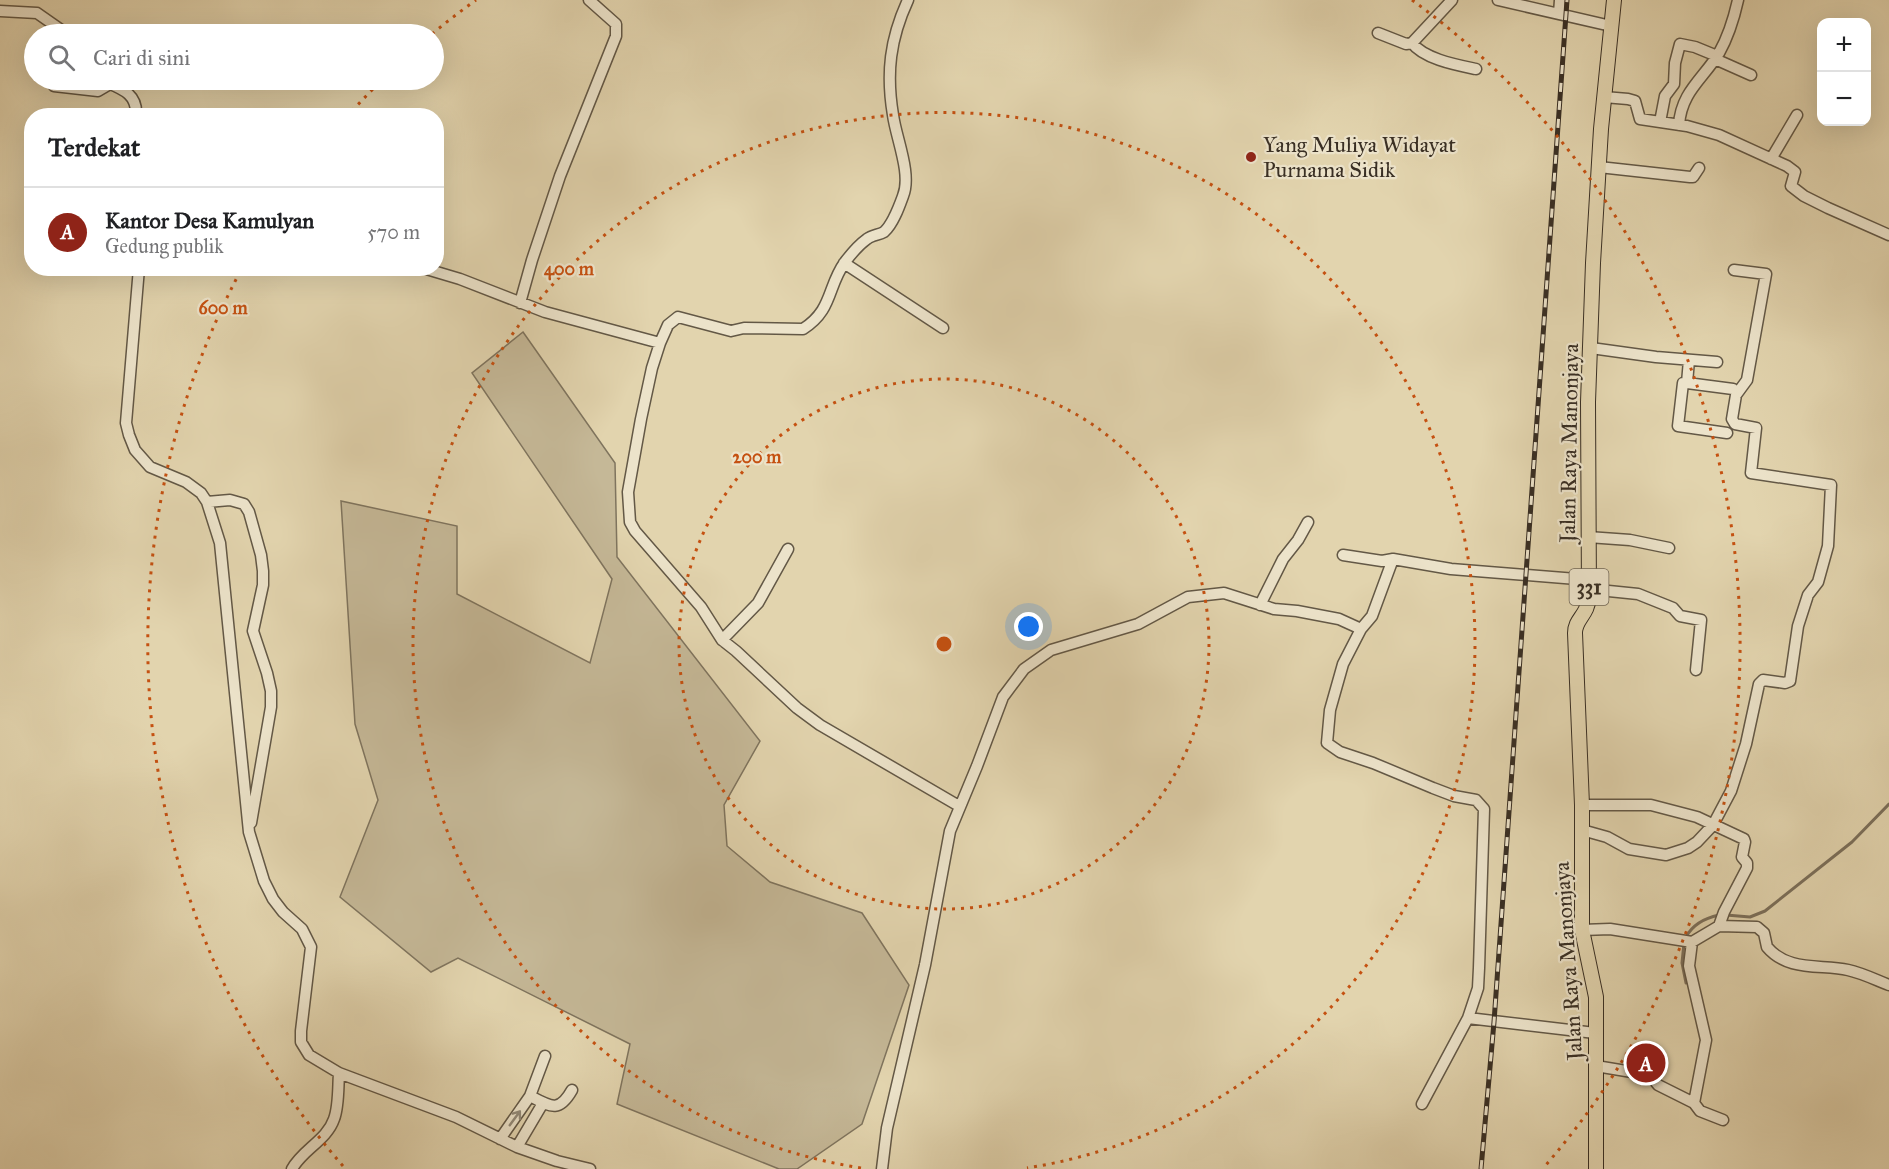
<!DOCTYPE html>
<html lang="id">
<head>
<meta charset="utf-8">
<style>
  body { margin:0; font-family:"IM FELL Great Primer",serif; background:#f2f2f2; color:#202124 }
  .controls { position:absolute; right:18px; top:18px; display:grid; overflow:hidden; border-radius:12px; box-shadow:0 6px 24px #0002 }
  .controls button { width:54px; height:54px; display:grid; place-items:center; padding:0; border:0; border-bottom:2px solid #e0e0e0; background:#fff; color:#202124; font:30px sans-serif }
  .you { position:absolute; left:1029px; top:627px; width:21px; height:21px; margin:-15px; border:4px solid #fff; border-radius:50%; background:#1a73e8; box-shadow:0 0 0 9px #1a73e833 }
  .badge { display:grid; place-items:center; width:39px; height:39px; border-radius:50%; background:#8f2418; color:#fff; font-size:20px; font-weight:700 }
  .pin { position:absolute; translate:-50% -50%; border:3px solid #fff; box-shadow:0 2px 6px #0006 }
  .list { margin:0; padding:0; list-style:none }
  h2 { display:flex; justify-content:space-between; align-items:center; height:78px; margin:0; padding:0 24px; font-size:26px }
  h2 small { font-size:20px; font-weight:400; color:#757577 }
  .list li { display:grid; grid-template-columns:39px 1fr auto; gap:18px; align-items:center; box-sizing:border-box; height:90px; padding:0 24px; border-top:2px solid #e0e0e0 }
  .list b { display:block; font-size:22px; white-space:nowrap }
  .list p { margin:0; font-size:20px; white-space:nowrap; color:#757577 }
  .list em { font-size:20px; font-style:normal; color:#757577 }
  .icon { flex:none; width:33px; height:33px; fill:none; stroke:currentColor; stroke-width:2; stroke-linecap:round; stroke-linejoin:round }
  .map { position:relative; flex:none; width:1889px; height:1169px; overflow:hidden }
  .search { position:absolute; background:#fff; box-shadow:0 6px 24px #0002; left:24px; top:24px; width:420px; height:66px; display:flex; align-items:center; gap:15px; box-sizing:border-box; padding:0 21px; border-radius:33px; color:#757577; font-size:22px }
  .panel { position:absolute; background:#fff; box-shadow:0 6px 24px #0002; left:24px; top:108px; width:420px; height:168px; border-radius:24px }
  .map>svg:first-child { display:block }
  .green { fill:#c5b897; stroke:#7f745e; stroke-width:1.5 }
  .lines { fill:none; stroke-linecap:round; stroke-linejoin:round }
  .stream { stroke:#7c705b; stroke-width:3 }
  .minor-casing { stroke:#635846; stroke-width:13 }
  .major-casing { stroke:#392f24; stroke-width:16 }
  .minor { stroke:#ece3ca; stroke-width:10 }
  .major { stroke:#e2d4ae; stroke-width:14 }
  .rail-casing { stroke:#392f24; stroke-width:5 }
  .rail { stroke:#ece3ca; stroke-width:3; stroke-dasharray:9; stroke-linecap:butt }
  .oneway { stroke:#928977 }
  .ring { fill:none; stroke:#c55111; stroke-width:3; stroke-dasharray:3 6 }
  .poi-dot { fill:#8f2418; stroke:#ece3ca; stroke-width:2 }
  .labels { text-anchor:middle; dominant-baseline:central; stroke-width:4.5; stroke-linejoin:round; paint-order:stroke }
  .shield { fill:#ece3ca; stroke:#6f6556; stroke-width:1.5 }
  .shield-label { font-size:21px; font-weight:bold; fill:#392f24 }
  .poi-label { font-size:22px; fill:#392f24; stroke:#ece3ca; text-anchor:start }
  .street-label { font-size:22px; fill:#392f24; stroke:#ece3ca }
  .centre { fill:#c55111; stroke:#ece3ca; stroke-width:3 }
  .ring-label { font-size:18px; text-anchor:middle; font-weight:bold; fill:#c55111; stroke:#ece3ca; stroke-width:4.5; stroke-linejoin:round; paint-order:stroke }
</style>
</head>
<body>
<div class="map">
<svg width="1889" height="1169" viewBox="0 0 1889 1169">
  <rect width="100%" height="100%" fill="#e2d4ae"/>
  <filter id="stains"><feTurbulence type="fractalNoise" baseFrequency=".00333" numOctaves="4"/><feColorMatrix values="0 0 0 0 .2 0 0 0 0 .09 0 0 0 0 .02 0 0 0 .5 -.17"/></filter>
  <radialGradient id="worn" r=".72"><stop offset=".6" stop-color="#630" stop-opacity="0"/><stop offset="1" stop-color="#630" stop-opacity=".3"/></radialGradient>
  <path class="green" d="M523,332L615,463L617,557L760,741L724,805L727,846L770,882L862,913L909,985L862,1124L797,1169H779L617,1104L630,1044L458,958L431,972L340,897L378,800L355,724L341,501L457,526V594L590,663L612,579L472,373Z"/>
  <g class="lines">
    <path class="stream" d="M1726,915L1750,917L1765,911L1852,842L1889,804
      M1686,937C1693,924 1705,918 1719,915
      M1684,943L1682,963L1686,983"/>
    <defs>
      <path id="minor" d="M908,0C890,39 886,73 893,115C896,138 912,174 903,196C899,207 893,224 884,232C879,235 872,235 867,239C860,244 851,254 845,262C827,287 833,310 803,329L744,328L731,331L678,317L668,325L660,343L652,368L641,419L628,492L630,522L635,531L701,607L722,640L736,651L797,708L820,725L959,806
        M1498,0L1611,26
        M0,11L37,13L67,34
        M1559,14L1560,0
        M1378,33L1406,44L1412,43L1452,0
        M1412,43C1424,59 1457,65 1476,69
        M1715,59L1751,75
        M101,80C119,88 138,92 136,116
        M54,86L98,91L110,84
        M1604,97L1628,99L1635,101L1640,119L1687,126L1719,135L1787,166L1795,172L1791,186L1804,196L1828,208L1889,235
        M1660,122L1665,96L1674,84L1675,63L1680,44L1695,47L1717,56
        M1679,125C1681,92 1703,79 1719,53C1728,37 1734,18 1738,0
        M1771,159L1797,115
        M1599,167L1690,177H1693L1699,168
        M844,263L943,328
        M139,268L126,423L129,435L135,450L150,467L186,482L201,493L207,502L220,543L249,832L264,881L273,899L283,912L302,929L311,947L301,1031V1042L309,1055L339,1073L456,1117L517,1147L557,1161L590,1169
        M423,268L460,279L545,312L660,343
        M520,303L532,260L560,176L616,36V24L589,0
        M1591,348L1656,357L1717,362
        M1689,360L1687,383H1683L1678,426L1727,433
        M1687,383L1733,389
        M207,502L230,500L244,504L249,512L261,555L263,571V585L253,631L267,673L271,691V707L251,823
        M1588,537L1630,540L1669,548
        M1343,555L1382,561L1393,559
        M1589,580L1451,569L1393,559L1372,616L1361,629L1343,664L1330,710L1327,743L1340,752L1373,763L1433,788L1454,796L1476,800L1484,809L1479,968L1478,988L1468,1018L1595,1033
        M1589,589L1638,594L1673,608L1680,616L1701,620L1696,670
        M1260,605L1283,559L1298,540L1308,522
        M722,640L758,603L788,549
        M1582,805H1651L1697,817L1744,839L1745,842L1742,857L1747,863V868L1724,912L1719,926
        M1582,830L1607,837L1629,849L1666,855L1688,848L1697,842L1713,825L1731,791L1746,744L1759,684L1763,680L1785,683L1790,681L1798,626L1808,595L1818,582L1828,546L1831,485L1751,473L1756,428L1735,424L1732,419L1736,395L1747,380L1766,274L1734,270
        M1582,930L1610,929L1692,942L1719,926L1757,927L1764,933L1767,947C1788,972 1821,964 1848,970C1862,973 1876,980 1889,985
        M1692,942L1689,966L1706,1040L1694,1103
        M1596,1066L1650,1075L1658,1085L1694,1103L1700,1111L1723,1120
        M530,1096C551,1107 559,1113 572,1090
        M1422,1104L1468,1018
        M500,1139L530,1096L545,1056
        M517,1147L543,1103
        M292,1169C302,1150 327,1140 334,1119C339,1106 338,1087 339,1073
        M882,1169L887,1128L925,965L950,831L977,766L1003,697L1024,669L1051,650L1138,624L1188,597L1224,593L1274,609L1297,611L1339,619L1361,629"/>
      <path id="major" d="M1596,1169V997L1582,930V805L1575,633C1575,618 1588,616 1589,596L1588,402L1593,263L1601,129L1614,0"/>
    </defs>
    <use href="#minor" class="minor-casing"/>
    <use href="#major" class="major-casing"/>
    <use href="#minor" class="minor"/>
    <use href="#major" class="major"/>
    <defs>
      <path id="rail" d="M1481,1169L1494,1022L1567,0"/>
    </defs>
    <use href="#rail" class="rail-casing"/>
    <use href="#rail" class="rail"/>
  </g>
  <defs><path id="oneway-shaft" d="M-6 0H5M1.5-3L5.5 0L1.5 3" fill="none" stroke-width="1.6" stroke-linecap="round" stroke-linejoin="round" transform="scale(1.5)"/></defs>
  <use class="oneway" href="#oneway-shaft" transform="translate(515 1118) rotate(-54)"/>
  <g class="ring">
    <circle cx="944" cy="644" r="265"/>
    <path d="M861 1168A531 531 0 1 1 1027 1168"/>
    <path d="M343 1166A796 796 0 0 1 241 270M352 111A796 796 0 0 1 381 81M432 34A796 796 0 0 1 476 0M1412 0A796 796 0 0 1 1545 1166"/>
  </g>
  <circle class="poi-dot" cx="1251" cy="157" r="6"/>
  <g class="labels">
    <rect class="shield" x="1569.5" y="569" width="39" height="36" rx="4.5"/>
    <g class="shield-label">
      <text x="1589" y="587">331</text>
    </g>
    <g class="poi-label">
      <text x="1263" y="144">Yang Muliya Widayat<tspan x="1263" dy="25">Purnama Sidik</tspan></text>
    </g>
    <g class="street-label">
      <text transform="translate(1569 443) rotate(-89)">Jalan Raya Manonjaya</text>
      <text transform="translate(1568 961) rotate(-94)">Jalan Raya Manonjaya</text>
    </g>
  </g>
  <circle cx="944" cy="644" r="9" class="centre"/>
  <g class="ring-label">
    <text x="569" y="275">400 m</text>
    <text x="223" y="314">600 m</text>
    <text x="757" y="463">200 m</text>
  </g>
  <rect width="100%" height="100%" filter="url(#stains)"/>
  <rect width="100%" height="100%" fill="url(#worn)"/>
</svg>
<div class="controls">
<button>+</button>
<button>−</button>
</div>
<div class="you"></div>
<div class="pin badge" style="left:1646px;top:1063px">A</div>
<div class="search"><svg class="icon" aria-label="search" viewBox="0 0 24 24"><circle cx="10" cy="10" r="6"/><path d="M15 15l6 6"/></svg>Cari di sini</div>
<section class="panel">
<h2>Terdekat<small></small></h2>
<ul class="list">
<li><span class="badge">A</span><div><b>Kantor Desa Kamulyan</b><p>Gedung publik</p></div><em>570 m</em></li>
</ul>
</section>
</div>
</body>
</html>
